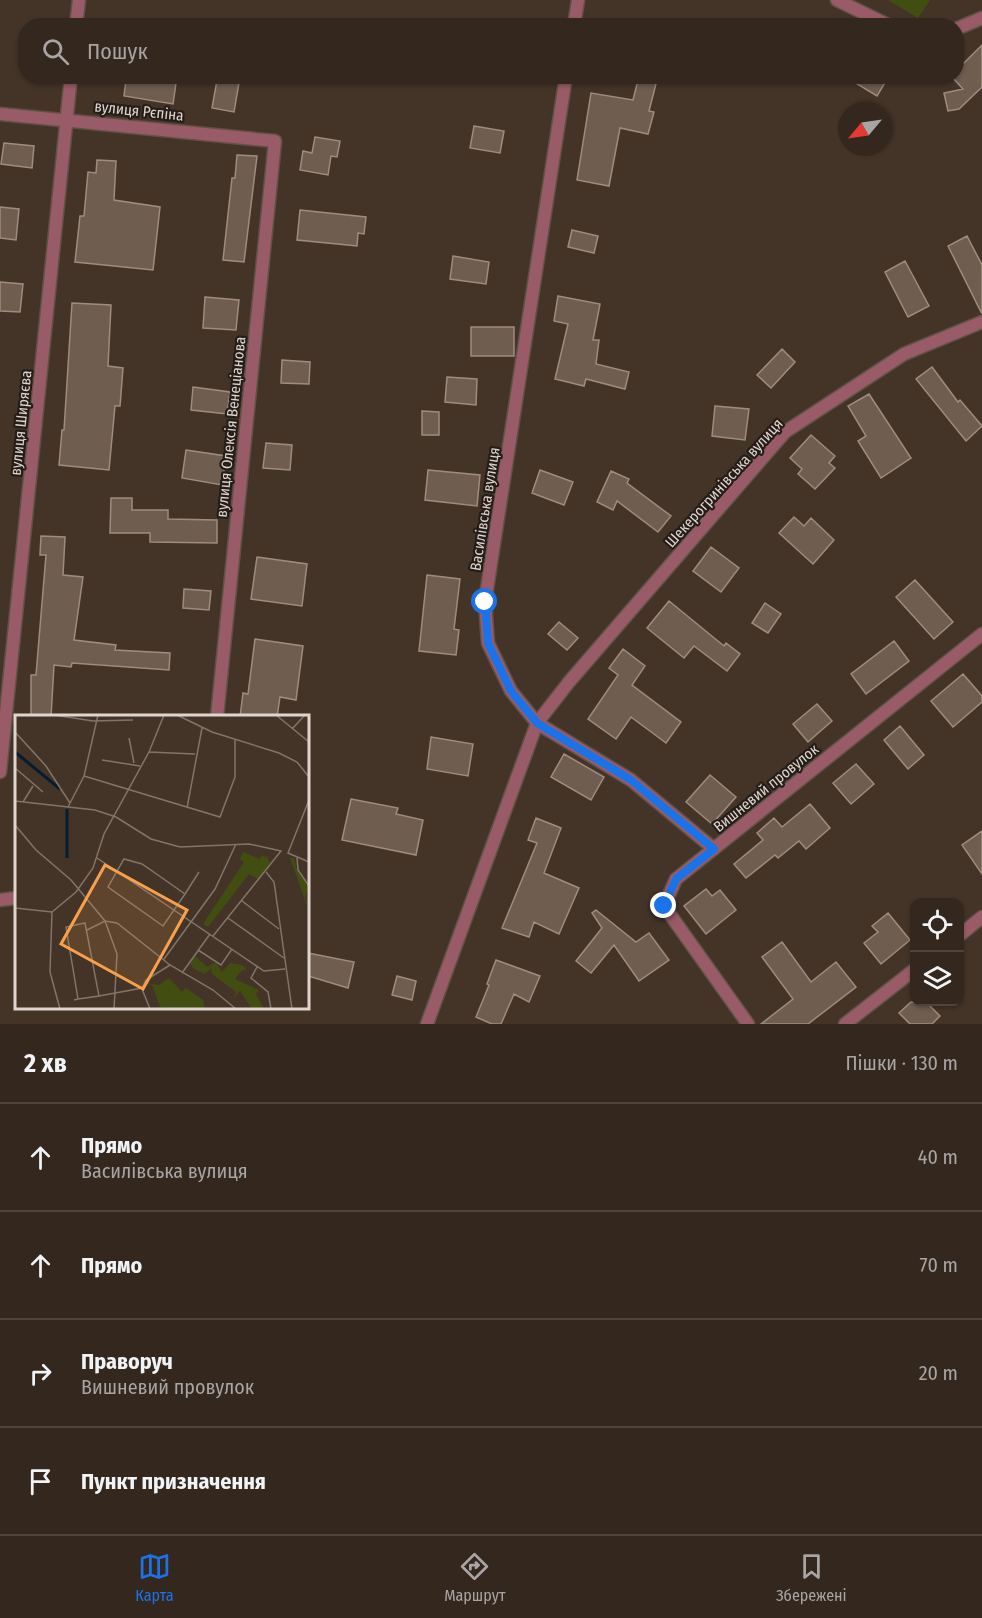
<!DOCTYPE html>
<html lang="uk">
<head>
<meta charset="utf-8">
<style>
  body { margin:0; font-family:"Fira Sans Condensed",sans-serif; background:#3e332b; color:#f1f3f6 }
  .controls { position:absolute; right:18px; bottom:18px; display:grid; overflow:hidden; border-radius:12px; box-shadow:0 2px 4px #0004 }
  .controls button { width:54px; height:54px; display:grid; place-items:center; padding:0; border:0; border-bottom:2px solid #4e443c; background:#33271e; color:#f1f3f6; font:30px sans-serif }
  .compass { position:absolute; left:838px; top:102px; width:54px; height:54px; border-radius:50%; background:#33271e; box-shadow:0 2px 4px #0004; rotate:241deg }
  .stop { position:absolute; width:18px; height:18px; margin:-14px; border:4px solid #1a73e8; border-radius:50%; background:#fff }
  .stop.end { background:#1a73e8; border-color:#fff; box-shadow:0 2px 6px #0008 }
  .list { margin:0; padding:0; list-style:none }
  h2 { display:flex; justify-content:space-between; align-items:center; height:78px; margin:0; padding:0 24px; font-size:26px }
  h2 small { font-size:20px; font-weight:400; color:#a9a5a4 }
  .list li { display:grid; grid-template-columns:39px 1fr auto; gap:18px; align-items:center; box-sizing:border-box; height:108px; padding:0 24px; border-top:2px solid #4e443c }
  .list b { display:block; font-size:22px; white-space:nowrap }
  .list p { margin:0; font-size:20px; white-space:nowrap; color:#a9a5a4 }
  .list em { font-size:20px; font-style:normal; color:#a9a5a4 }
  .icon { flex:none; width:33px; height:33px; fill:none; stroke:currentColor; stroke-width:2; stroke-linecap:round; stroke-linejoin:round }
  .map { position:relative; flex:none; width:982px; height:1024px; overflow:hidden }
  .search { position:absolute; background:#33271e; box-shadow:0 2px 4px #0004; left:18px; right:18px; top:18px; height:66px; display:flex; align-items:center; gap:15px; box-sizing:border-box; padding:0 21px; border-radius:24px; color:#a9a5a4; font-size:22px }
  .sheet { height:510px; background:#33271e }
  nav { display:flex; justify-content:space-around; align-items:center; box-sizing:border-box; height:84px; border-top:2px solid #4e443c; background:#33271e; font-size:16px; color:#a9a5a4 }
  nav a { display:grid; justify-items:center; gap:3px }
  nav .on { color:#1a73e8 }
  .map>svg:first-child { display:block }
  .green { fill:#424d12 }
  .building { fill:#6f5d4f; stroke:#9f8c7e; stroke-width:1.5 }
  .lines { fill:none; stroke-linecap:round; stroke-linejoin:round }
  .minor-casing { stroke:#605146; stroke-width:15 }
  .tertiary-casing { stroke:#605146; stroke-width:15 }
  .minor { stroke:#9a5b68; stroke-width:12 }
  .tertiary { stroke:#9a5b68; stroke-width:12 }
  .route { stroke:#1a73e8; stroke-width:8 }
  .labels { text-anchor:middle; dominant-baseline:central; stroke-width:4.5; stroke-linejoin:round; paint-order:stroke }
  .street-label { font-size:15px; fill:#e0d5ce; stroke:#251d18 }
  .inset-river { fill:none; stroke:#041d31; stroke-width:3 }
  .inset-road { fill:none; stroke:#82746a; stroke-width:1.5 }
  .view { fill:#f9a04c; fill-opacity:0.15; stroke:#f9a04c; stroke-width:3 }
  .inset-edge { fill:none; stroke:#e0d5ce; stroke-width:3 }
</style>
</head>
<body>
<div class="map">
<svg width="982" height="1024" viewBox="0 0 982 1024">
  <rect width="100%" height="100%" fill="#443428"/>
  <path class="green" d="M888,0H930L918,18Z"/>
  <path class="building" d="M982,45V87L959,109L948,111L944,93L963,89L951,76H957V70Z
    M153,76H177L173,104L124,96L126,80L152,82Z
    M639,76H658L649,111L654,112L648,134L620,128L609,186L577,180L591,93L633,100Z
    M844,76H889L877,96Z
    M217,80L239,83L234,112L212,108Z
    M474,126L504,131L500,153L470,148Z
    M315,137L340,141L337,157L331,156L328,175L300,170L303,151L312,153Z
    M4,143L34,146L32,168L1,164Z
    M237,155L257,156L244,262L223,260L232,178H235Z
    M97,160L116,161L114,200L160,207L153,270L75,262L80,216H84L88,172L96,173Z
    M0,207L19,209L16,240L0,238Z
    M300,210L366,217L364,234L358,233L357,246L297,240Z
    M572,230L598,236L594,253L568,247Z
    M967,236L982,265V314L948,246Z
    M453,256L489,262L486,284L450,279Z
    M905,261L929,306L908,317L885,272Z
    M0,282L23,284L20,312L0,311Z
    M558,296L600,304L593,340H599L596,364L629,372L625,389L586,379L584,386L555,379L568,324L554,321Z
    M205,297L239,300L236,330L203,328Z
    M72,303L111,305L108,366L123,368L120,406H115L109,470L59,465L62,430H64Z
    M471,327H514V356H471Z
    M782,349L795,362L771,388L757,375Z
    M282,360L310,362L309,384L281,383Z
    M932,367L958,402L960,400L982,426L966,441L916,379Z
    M447,377L477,379L476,405L445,402Z
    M193,387L230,392L227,414L191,410Z
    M869,394L911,458L881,478L858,441L866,436L848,406Z
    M715,406L749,409L745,440L712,436Z
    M422,411L439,412V435H422Z
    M811,435L835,456L829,463L835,468L815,489L798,474L802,469L790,458Z
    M266,443L292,445L290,470L263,468Z
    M186,450L226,456L222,485L182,478Z
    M428,470L480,475L477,506L425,500Z
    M540,470L573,482L564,505L532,493Z
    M611,471L629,479L627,483L671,516L658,532L617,501L613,510L597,502Z
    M111,498H132V510H168V519L217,520V543L150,542V533H110Z
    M794,517L804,526L811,518L834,540L813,564L779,533Z
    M41,536L65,537L63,575L83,577L74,640L116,645L115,650L170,653L169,670L72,663L71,667L54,665L51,717H31V675H36L46,555H40Z
    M711,547L739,568L721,592L693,571Z
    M257,557L307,564L302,606L251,599Z
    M427,575L460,579L454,629L459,630L456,655L419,651Z
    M915,580L953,622L934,639L896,597Z
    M184,589L211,591L209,610L183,608Z
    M669,601L724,646L726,643L740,654L727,671L694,646L684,658L647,628Z
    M765,603L781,614L768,633L752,623Z
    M559,622L578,638L567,650L548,634Z
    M255,639L303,646L296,700L280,697L277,717H240L243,693L248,694Z
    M894,641L909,661L866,694L851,674Z
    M623,649L645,666L632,685L681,722L666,743L631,717L616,739L588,719L618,675L609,668Z
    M963,674L982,696V702L953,727L931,701Z
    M817,704L832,721L808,742L793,724Z
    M900,726L924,755L908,769L884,740Z
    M431,737L473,744L468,776L427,769Z
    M564,754L604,777L591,800L551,777Z
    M856,764L874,784L851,804L833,783Z
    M710,775L736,797L712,824L686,802Z
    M351,799L398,808L396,814L423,820L416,855L342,840Z
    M810,804L830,828L806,849L799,841L778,858L775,855L746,878L734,864L763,840L757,833L774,818L782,827Z
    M536,818L561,828L544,873L579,888L559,934L534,922L529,937L502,928L537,843L528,840Z
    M982,831V874L962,845Z
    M706,889L712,896L720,890L736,910L706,934L684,906Z
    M596,910L636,942L649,933L669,960L639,981L614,945L591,973L576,961L602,928L592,913Z
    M888,913L910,940L881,964L864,943L878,932L872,926Z
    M782,942L811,982L836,962L856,987L808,1024H761L793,999L762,957Z
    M308,953L354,962L348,988L308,976Z
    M496,960L540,976L529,1002L514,994L501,1024H492L476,1017L489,985L487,984Z
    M397,976L416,981L412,1000L392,995Z
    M911,1002H926L940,1016L932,1024H910L899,1013Z"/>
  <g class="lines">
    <defs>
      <path id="minor" d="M837,0L890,26
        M76,26L79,0
        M574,26L578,0
        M956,29L982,18
        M566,76L485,602L488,643L511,691L537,723L631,780L714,849
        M0,114L275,141L217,717
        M0,772L71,76
        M0,900L16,898
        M960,935L982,917
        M748,1024L664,906L676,879L982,634
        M845,1024L914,970"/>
      <path id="tertiary" d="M427,1024L537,723L569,682L785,432L904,354L982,322"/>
    </defs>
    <use href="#minor" class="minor-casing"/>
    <use href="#tertiary" class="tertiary-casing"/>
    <use href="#minor" class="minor"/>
    <use href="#tertiary" class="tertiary"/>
  </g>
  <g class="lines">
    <path class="route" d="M485,602L488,643L511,691L537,723L631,780L714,849L676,879L664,906"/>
  </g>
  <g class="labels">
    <g class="street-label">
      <text transform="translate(139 111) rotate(6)">вулиця Рєпіна</text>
      <text transform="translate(21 423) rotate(-84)">вулиця Ширяєва</text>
      <text transform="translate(231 427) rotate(-84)">вулиця Олексія Венеціанова</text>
      <text transform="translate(724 483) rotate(-48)">Шекерогринівська вулиця</text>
      <text transform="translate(485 509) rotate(-81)">Василівська вулиця</text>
      <text transform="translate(766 788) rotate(-39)">Вишневий провулок</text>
    </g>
  </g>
  <g transform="translate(15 715)">
    <rect width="294" height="294" fill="#443428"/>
    <path d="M228,137L245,144L247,140L253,143L255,148L243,164L234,159L193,212L188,209L229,147L225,144ZM275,143H279L282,155L294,172L290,182L294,196ZM180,241L192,252L201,247L207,257L215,248L227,250L232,255H227L220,264L244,275L241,279L249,294H237L225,276L218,284L221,277L197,259L196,253L190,259L179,254L175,249ZM154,263L167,277L171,273L188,285L190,294H146L137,270L130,268L144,270Z" fill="#424d12"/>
    <path class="inset-river" d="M0,37L45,74M52,94V143"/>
    <path class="inset-road" d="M39,0L78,6L118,5M162,0L197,17L264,38L282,47L294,62M261,0L294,27M277,14L290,0M0,17L31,51L55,88M114,23L119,48M134,37L180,39M87,45L125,51M0,53L28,77M69,61L205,102L220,62V25M294,85L273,138L294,147M0,86L80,95L101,102L136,124L165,132L234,129L266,136L198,221M8,87L18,71M53,92L69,61L83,0M172,93L187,13M0,110L21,135L56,165L90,206L102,239L99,294M282,142L283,155L294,171M82,143L249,256L270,254M251,157L259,167L277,294M170,179L127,149L109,144L93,172L148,211L170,179L184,157M227,186L264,214M0,193L37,197L61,177L78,153L89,119L134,37L149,0M37,197L35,257L45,294M213,203L269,243M72,215L90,206L102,208L155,250L198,275L221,294M183,235L206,250L217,234M149,244L200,174L221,129M242,252L236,263L253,277L256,294M167,258L195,219M127,274L135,294M84,281L127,273L131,265L155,250M59,285L63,284L84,281L70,208L51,212L63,284"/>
    <path class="view" d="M90,150L172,195L128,274L46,229Z"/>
    <rect width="294" height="294" class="inset-edge"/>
  </g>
</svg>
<div class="controls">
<button><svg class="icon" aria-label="locate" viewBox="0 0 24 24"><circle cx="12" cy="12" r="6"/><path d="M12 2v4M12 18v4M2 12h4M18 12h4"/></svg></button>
<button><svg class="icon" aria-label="layers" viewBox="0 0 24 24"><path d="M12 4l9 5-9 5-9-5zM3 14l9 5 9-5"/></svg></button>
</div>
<svg class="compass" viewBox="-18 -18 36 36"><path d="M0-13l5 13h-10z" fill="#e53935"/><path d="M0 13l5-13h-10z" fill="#a9a5a4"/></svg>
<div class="stop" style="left:485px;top:602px"></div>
<div class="stop end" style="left:664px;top:906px"></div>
<div class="search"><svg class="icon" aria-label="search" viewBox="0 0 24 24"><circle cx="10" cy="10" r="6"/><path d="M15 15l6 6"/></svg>Пошук</div>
</div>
<section class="sheet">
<h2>2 хв<small>Пішки · 130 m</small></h2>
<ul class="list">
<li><svg class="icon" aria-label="ahead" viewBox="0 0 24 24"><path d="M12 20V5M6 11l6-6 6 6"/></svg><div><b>Прямо</b><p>Василівська вулиця</p></div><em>40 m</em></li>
<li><svg class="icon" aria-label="ahead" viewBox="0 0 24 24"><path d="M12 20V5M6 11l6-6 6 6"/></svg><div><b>Прямо</b></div><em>70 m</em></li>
<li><svg class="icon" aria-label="right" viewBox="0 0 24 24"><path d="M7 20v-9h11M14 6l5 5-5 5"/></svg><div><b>Праворуч</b><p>Вишневий провулок</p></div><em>20 m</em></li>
<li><svg class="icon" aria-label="arrive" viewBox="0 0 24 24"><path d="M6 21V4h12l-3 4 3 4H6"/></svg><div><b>Пункт призначення</b></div></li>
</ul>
</section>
<nav>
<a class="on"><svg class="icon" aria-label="map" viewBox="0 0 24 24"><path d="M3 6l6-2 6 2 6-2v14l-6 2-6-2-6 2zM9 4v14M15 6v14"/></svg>Карта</a>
<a><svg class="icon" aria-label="directions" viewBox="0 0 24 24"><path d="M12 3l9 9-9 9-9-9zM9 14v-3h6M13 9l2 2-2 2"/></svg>Маршрут</a>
<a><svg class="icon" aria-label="saved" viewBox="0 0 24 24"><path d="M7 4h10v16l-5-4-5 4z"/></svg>Збережені</a>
</nav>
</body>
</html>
